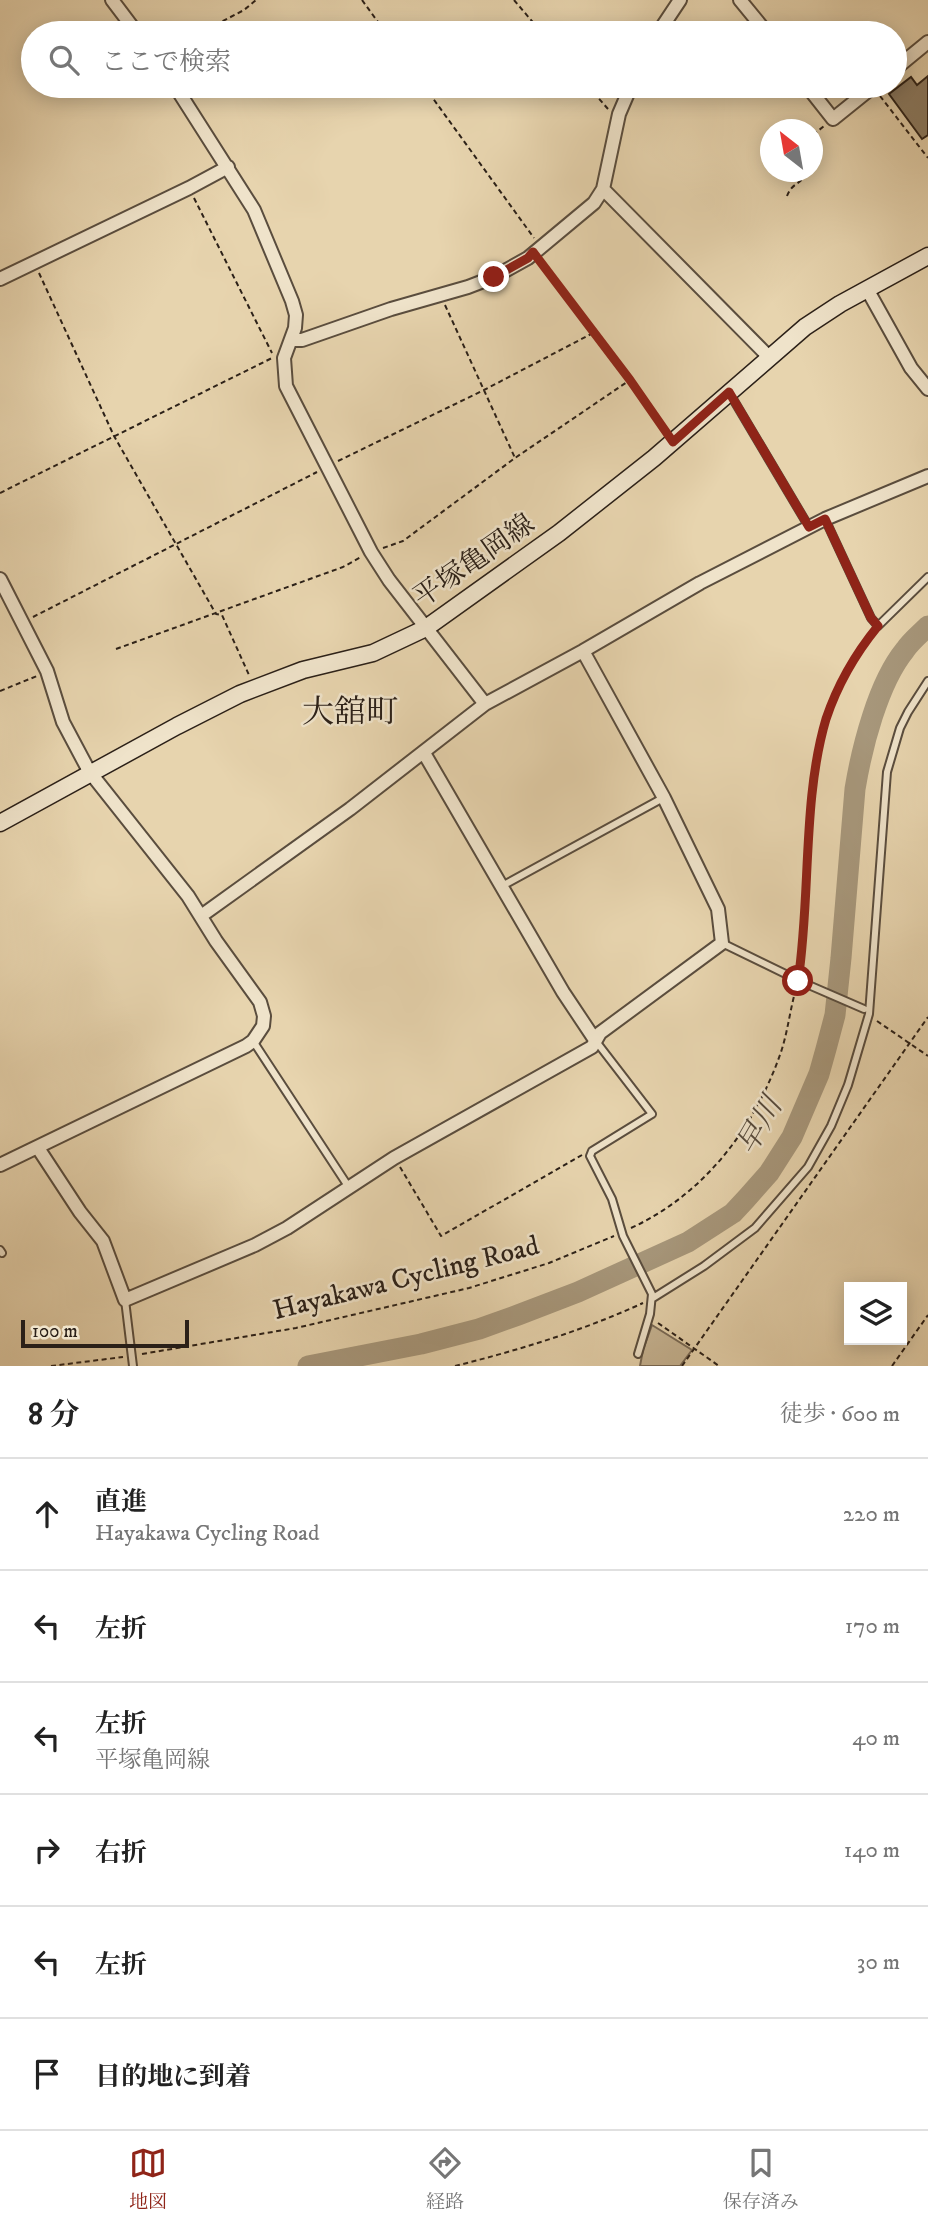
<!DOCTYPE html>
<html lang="ja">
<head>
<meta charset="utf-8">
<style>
  body { margin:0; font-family:"IM FELL DW Pica","Noto Serif JP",serif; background:#f6f6f6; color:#222 }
  .controls { position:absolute; right:21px; bottom:21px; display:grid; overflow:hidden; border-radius:0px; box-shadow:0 4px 18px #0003 }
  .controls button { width:63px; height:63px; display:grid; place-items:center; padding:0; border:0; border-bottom:2px solid #e0e0e0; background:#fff; color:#222; font:35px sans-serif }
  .compass { position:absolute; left:760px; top:119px; width:63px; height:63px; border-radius:50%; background:#fff; box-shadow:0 4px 18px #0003; rotate:329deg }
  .scale { position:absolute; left:21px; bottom:18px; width:168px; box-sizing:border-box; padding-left:7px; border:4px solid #2b2018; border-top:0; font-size:19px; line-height:24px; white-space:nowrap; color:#2b2018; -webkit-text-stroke:5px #efe3ca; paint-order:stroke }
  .stop { position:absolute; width:21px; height:21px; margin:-16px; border:5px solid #8f2418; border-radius:50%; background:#fff }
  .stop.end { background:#8f2418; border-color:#fff; box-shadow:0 2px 7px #0008 }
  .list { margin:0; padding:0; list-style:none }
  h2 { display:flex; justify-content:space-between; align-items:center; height:91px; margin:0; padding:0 28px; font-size:30px }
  h2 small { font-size:23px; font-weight:400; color:#767676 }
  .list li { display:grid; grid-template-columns:46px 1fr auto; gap:21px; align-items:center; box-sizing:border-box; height:112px; padding:0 28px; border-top:2px solid #e0e0e0 }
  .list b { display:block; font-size:26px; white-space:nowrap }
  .list p { margin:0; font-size:23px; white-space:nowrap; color:#767676 }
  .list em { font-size:23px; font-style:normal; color:#767676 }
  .icon { flex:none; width:38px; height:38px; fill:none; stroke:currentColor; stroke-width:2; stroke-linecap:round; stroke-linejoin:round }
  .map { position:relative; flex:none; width:928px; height:1366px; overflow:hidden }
  .search { position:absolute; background:#fff; box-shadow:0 4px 18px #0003; left:21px; right:21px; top:21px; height:77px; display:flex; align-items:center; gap:18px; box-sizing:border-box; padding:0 24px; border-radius:38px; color:#767676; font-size:26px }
  .sheet { height:763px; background:#fff }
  nav { display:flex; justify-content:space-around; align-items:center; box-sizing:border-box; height:98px; border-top:2px solid #e0e0e0; background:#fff; font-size:19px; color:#767676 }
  nav a { display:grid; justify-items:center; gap:4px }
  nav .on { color:#8f2418 }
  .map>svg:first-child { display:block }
  .green { fill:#c7b594; stroke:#796a56; stroke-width:2 }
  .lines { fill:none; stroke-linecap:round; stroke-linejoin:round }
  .river { stroke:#a7977b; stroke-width:21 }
  .building { fill:#8d7e66; stroke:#2b2018; stroke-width:2 }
  .service-casing { stroke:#5a4d3e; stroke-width:10 }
  .minor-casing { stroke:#5a4d3e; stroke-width:16 }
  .secondary-casing { stroke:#2b2018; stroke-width:19 }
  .path { stroke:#2b2018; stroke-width:2; stroke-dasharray:5 3.5; stroke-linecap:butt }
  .service { stroke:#efe3ca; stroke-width:6 }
  .minor { stroke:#efe3ca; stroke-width:12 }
  .secondary { stroke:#efe3ca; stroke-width:16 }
  .route { stroke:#8f2418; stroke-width:9 }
  .labels { text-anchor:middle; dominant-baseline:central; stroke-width:5; stroke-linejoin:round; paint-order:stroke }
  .street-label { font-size:28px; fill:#2b2018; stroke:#efe3ca }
  .water-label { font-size:30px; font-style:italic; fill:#564a3b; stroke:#efe3ca }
  .quarter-label { font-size:32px; fill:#2b2018; stroke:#efe3ca }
</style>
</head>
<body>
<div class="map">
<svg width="928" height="1366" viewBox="0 0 928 1366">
  <rect width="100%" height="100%" fill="#e7d4ae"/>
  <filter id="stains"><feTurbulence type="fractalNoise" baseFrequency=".00286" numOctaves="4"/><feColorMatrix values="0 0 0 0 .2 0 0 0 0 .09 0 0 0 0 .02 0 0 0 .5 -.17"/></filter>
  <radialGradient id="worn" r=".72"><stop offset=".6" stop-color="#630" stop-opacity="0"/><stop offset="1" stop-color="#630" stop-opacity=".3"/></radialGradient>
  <path class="green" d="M652,1325L692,1350L680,1366H640L643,1350Z"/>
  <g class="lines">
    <path class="river" d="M308,1366L421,1344L479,1329L518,1315L578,1292L688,1242L733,1213L746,1199L769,1173L792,1137L819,1074L826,1049L835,1015L841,958L855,789C862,747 878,683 905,650C911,641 920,634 928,626"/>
  </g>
  <path class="building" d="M928,76V135L922,139L889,94L911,77L917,85Z"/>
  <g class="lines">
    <defs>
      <path id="service" d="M730,394L809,527
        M825,519L871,618L878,626L928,577
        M502,886L663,798
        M722,943L804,983L864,1009
        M595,1040L652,1114L592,1151L590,1156L612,1199L623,1236L652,1294L650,1314L638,1354
        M253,1041L348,1186
        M0,1250L2,1253
        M653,1298L704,1266L755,1228L808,1167L831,1126L848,1085L869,1014L887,772L900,728L908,712L928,681
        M125,1300L133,1366"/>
      <path id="minor" d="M112,0L137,33
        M740,0L767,33
        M658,33L680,0
        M895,69L928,42
        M175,86L254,210L292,301L296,315L295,328L284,358L286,386L371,552L389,580L485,704
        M807,86L833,119L874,86
        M603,189L769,357
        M0,279L189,188L228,167
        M867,289L911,368L928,389
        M292,340H302L391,309L468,287L494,277L528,258L594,203L603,189L619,114L631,86
        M0,579L47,671L63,722L89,771L188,896L216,941L260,1002L264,1016L263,1026L253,1041L246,1046L0,1165
        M424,753L563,992L595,1040
        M201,916L350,809L485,704L583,651L700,583L825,519L928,476
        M38,1148L80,1212L103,1241L125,1300L255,1245L287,1228L394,1158L592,1047L600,1033L722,943L718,909L664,798L583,651"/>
      <path id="secondary" d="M0,823L177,726L240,694L303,670L373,653L426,628L559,533L654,458L805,327L840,304L928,256"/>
    </defs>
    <use href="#service" class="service-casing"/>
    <use href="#minor" class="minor-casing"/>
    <use href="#secondary" class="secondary-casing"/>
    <path class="path" d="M362,0L386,33
      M514,0L542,33
      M200,33L244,10L256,0
      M424,86L534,238
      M489,86L494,92L504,96L519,86
      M588,86L608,109
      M880,96L928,158
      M813,135L824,126
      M787,196C792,183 799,185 806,175L805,172
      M194,198L272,353
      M542,264L630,380L665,432
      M39,273L114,436L216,614L222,615L249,675
      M445,305L515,458
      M338,461L484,390L593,333
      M0,493L272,358
      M383,548L403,541L515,458L630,380
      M33,617L317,472
      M116,649L343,567L361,557
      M0,691L37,676
      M800,970L804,945C810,840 803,719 873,632
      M877,1021L928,1056
      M400,1167L441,1236L582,1155
      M631,1228C705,1194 755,1127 781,1052C788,1031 790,1009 796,989
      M658,1323L719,1366
      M142,1354L296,1328L469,1288L549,1263L614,1236
      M51,1366L123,1357
      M455,1366C519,1350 582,1331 643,1303
      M682,1366L928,1017
      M892,1366L928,1315"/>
    <use href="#service" class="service"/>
    <use href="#minor" class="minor"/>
    <use href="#secondary" class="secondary"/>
  </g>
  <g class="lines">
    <path class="route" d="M494,277L528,258L533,252L630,380L673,442L729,392L809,527L825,519L871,618L878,626C856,653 837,686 826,719C802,800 811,896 798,981"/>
  </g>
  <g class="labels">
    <g class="street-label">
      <text transform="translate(474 561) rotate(-35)">平塚亀岡線</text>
      <text transform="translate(406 1278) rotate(-14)">Hayakawa Cycling Road</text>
    </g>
    <g class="water-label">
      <text transform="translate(760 1126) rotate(-60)">早川</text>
    </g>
    <g class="quarter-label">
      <text x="350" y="713">大舘町</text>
    </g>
  </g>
  <rect width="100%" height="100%" filter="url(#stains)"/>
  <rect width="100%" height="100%" fill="url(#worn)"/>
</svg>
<div class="controls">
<button><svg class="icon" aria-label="layers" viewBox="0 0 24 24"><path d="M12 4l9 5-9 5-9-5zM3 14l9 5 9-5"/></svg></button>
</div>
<svg class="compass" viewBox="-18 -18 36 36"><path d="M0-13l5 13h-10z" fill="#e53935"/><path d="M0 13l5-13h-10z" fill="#767676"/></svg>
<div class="scale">100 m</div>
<div class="stop" style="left:798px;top:981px"></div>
<div class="stop end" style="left:494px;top:277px"></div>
<div class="search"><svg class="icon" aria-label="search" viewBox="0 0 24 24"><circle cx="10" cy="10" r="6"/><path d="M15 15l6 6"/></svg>ここで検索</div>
</div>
<section class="sheet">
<h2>8 分<small>徒歩 · 600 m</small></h2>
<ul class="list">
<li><svg class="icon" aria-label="ahead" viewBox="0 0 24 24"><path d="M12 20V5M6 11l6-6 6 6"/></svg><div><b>直進</b><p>Hayakawa Cycling Road</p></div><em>220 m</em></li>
<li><svg class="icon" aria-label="left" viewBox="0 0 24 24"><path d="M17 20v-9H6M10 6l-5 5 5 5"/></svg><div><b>左折</b></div><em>170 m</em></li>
<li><svg class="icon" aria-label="left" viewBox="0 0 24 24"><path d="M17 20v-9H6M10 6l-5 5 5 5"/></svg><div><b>左折</b><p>平塚亀岡線</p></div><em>40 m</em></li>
<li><svg class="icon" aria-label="right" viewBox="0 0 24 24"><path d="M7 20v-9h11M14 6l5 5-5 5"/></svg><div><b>右折</b></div><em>140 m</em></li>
<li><svg class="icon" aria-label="left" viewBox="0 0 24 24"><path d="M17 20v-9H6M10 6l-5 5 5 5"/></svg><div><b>左折</b></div><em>30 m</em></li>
<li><svg class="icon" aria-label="arrive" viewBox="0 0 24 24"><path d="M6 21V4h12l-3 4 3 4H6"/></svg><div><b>目的地に到着</b></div></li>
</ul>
</section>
<nav>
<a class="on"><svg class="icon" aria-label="map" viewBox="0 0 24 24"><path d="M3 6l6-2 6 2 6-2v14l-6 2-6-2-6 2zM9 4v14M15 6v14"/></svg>地図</a>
<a><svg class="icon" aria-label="directions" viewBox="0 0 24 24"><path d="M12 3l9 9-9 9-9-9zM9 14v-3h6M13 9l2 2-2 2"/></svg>経路</a>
<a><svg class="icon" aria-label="saved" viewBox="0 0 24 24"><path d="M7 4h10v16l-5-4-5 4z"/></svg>保存済み</a>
</nav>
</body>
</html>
